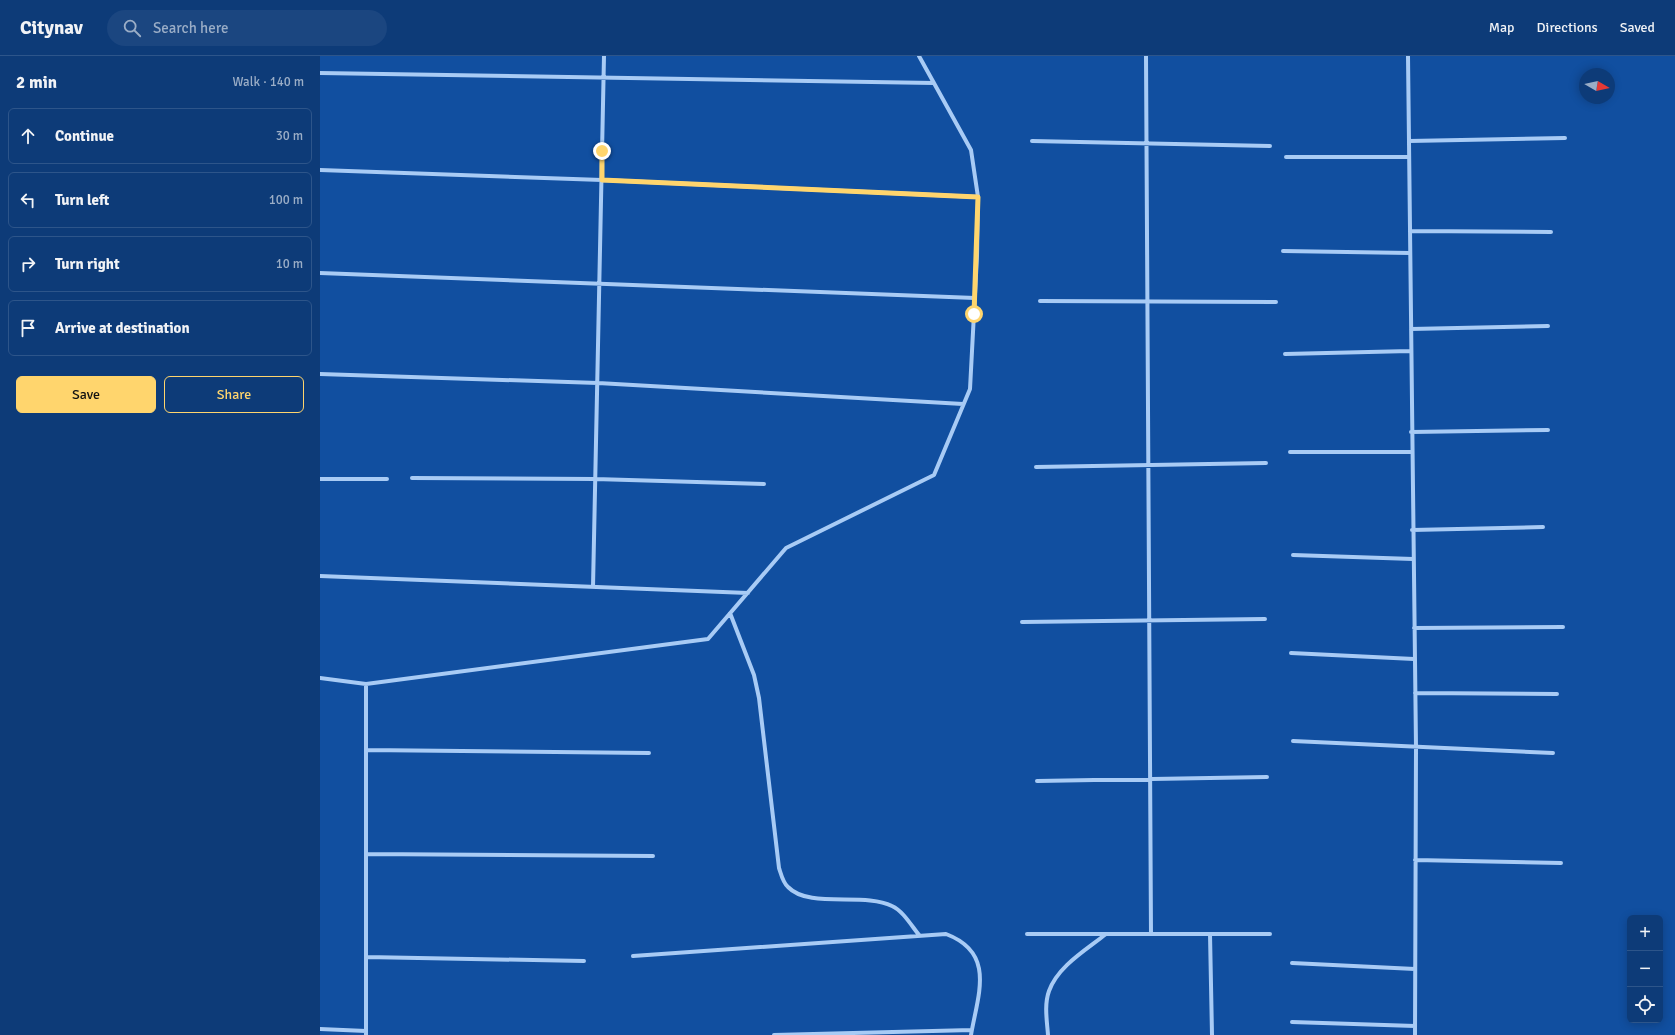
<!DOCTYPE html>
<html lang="en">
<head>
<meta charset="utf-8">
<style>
  body { margin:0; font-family:Signika,sans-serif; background:#1b4680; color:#f1f3f6 }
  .controls { position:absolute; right:12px; bottom:12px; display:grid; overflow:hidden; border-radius:6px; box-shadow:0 2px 10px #0003 }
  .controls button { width:36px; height:36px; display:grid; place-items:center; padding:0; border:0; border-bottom:1px solid #2d558a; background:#0d3b78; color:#f1f3f6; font:20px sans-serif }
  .compass { position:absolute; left:1259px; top:12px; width:36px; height:36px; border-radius:50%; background:#0d3b78; box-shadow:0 2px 10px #0003; rotate:99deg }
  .stop { position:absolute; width:12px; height:12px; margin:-9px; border:3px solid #ffd56d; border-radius:50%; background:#fff }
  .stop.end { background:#ffd56d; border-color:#fff; box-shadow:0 1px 4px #0008 }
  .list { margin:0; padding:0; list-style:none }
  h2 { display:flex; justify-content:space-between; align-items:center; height:52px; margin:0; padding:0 16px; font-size:17px }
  h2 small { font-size:13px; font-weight:400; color:#9aadc6 }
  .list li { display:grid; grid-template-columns:26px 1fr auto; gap:12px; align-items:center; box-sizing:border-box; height:56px; margin:0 8px 8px; padding:0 8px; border:1px solid #2d558a; border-radius:6px }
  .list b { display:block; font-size:15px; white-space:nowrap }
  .list em { font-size:13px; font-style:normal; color:#9aadc6 }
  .actions { display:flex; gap:8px; padding:12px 16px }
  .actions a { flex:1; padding:9px 0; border:1px solid #ffd56d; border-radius:6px; text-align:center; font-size:14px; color:#ffd56d }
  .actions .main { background:#ffd56d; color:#111 }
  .icon { flex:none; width:22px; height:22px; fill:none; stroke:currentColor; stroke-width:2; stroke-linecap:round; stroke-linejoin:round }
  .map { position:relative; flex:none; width:1355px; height:979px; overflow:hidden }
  header { display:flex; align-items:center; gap:24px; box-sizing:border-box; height:56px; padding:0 20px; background:#0d3b78; border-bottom:1px solid #2d558a }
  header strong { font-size:19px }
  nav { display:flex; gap:22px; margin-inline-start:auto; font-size:14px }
  .search { width:280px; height:36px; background:#1b4680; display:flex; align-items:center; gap:10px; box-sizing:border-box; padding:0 14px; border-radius:22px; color:#9aadc6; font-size:15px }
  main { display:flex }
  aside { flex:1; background:#0d3b78 }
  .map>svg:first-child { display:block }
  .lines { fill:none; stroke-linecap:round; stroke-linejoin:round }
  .minor { stroke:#a8cbf5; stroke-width:4 }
  .route { stroke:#ffd56d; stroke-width:5 }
</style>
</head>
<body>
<header>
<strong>Citynav</strong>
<div class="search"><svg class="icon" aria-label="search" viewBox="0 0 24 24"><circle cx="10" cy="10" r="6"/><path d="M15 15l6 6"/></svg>Search here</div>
<nav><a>Map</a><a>Directions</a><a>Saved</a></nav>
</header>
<main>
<aside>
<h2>2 min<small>Walk · 140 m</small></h2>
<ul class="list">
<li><svg class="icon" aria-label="ahead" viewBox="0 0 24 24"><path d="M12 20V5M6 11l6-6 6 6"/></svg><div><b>Continue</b></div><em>30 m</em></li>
<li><svg class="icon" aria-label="left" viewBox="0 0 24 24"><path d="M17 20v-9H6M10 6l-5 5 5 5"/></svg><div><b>Turn left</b></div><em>100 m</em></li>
<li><svg class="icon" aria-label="right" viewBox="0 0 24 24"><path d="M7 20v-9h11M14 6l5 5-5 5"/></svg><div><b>Turn right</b></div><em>10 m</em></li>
<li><svg class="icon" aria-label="arrive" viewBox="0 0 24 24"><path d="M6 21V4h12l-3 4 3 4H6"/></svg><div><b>Arrive at destination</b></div></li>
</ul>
<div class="actions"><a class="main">Save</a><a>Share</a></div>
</aside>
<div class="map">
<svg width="1355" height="979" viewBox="0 0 1355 979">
  <rect width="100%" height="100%" fill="#114fa0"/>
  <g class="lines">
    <path class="minor" d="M826,0L831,878
      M1088,0L1096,691L1095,979
      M0,17L614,27
      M712,85L950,90
      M1089,85L1245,82
      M966,101H1088
      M0,114L282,124L658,141
      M1090,175L1231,176
      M963,195L1090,197
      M0,217L655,242
      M720,245L956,246
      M1091,273L1228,270
      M965,298L1090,295
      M0,318L278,327L643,348
      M1091,376L1228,374
      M970,396H1091
      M716,411L946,407
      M92,422L275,423L444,428
      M0,423H67
      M1092,474L1223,471
      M973,499L1093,503
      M0,520L428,537
      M273,531L284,0
      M410,557L434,619L439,642L459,812C461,818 463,827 468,831C489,853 544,836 572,850C583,855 591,869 599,879
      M702,566L945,563
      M1094,572L1243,571
      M971,597L1094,603
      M0,622L46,628L388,583L466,492L614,419L650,333L657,200L658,141L651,94L599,0
      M1095,637L1237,638
      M973,685L1233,697
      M46,694L329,697
      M717,725L947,721
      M46,798L333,800
      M1095,804L1241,807
      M707,878H950
      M890,878L892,979
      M313,900L626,878C676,897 658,938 651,979
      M46,901L264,905
      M972,907L1095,913
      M972,966L1095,970
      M0,973L46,975
      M46,979V628
      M454,979L652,974
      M728,979C727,965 724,949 729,935C738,910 766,894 786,878"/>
  </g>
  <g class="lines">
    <path class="route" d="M282,95V124L658,141L654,258"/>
  </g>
</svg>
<div class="controls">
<button>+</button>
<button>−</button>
<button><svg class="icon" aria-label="locate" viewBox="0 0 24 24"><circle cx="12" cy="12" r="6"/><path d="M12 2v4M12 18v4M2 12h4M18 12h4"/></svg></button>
</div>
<svg class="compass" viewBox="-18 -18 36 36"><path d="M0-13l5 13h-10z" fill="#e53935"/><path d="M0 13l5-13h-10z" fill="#9aadc6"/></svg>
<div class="stop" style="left:654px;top:258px"></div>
<div class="stop end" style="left:282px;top:95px"></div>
</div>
</main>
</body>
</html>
